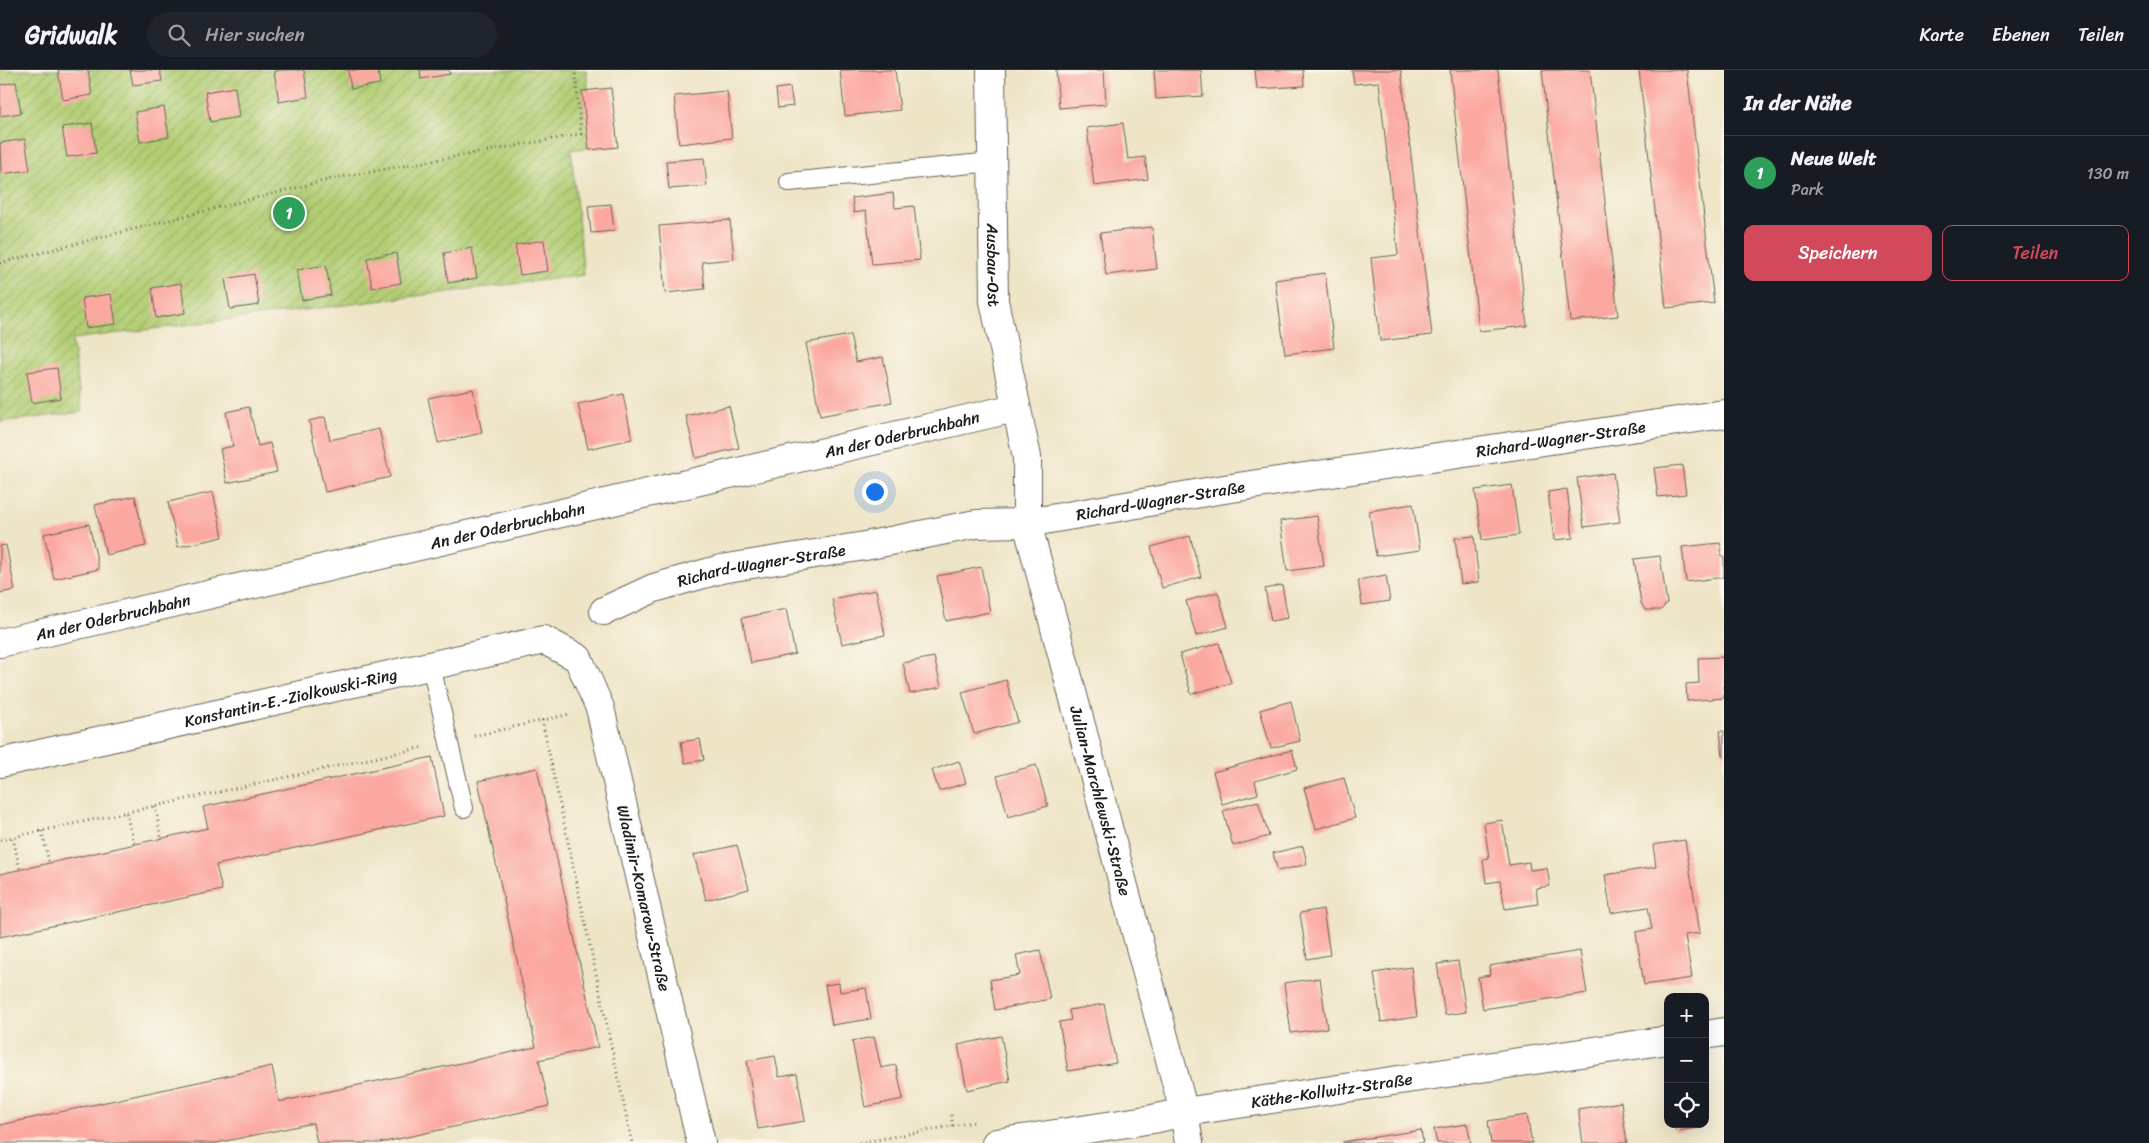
<!DOCTYPE html>
<html lang="de">
<head>
<meta charset="utf-8">
<style>
  body { margin:0; font-family:Sriracha,sans-serif; background:#20242c; color:#f1f3f6 }
  .controls { position:absolute; right:15px; bottom:15px; display:grid; overflow:hidden; border-radius:10px; box-shadow:0 5px 20px #0002 }
  .controls button { width:45px; height:45px; display:grid; place-items:center; padding:0; border:0; border-bottom:1px solid #363941; background:#171b24; color:#f1f3f6; font:25px sans-serif }
  .you { position:absolute; left:874px; top:421px; width:18px; height:18px; margin:-12px; border:4px solid #fff; border-radius:50%; background:#1a73e8; box-shadow:0 0 0 8px #1a73e833 }
  .badge { display:grid; place-items:center; width:32px; height:32px; border-radius:50%; background:#d1495b; color:#fff; font-size:16px; font-weight:700 }
  .pin { position:absolute; translate:-50% -50%; border:2px solid #fff; box-shadow:0 1px 5px #0006 }
  .list { margin:0; padding:0; list-style:none }
  h2 { display:flex; justify-content:space-between; align-items:center; height:65px; margin:0; padding:0 20px; font-size:21px }
  h2 small { font-size:16px; font-weight:400; color:#9ea1a6 }
  .list li { display:grid; grid-template-columns:32px 1fr auto; gap:15px; align-items:center; box-sizing:border-box; height:75px; padding:0 20px; border-top:1px solid #363941 }
  .list b { display:block; font-size:19px; white-space:nowrap }
  .list p { margin:0; font-size:16px; white-space:nowrap; color:#9ea1a6 }
  .list em { font-size:16px; font-style:normal; color:#9ea1a6 }
  .actions { display:flex; gap:10px; padding:15px 20px }
  .actions a { flex:1; padding:11px 0; border:1px solid #d1495b; border-radius:10px; text-align:center; font-size:18px; color:#d1495b }
  .actions .main { background:#d1495b; color:#fff }
  .icon { flex:none; width:28px; height:28px; fill:none; stroke:currentColor; stroke-width:2; stroke-linecap:round; stroke-linejoin:round }
  .map { position:relative; flex:none; width:1724px; height:1073px; overflow:hidden }
  header { display:flex; align-items:center; gap:30px; box-sizing:border-box; height:70px; padding:0 25px; background:#171b24; border-bottom:1px solid #363941 }
  header strong { font-size:24px }
  nav { display:flex; gap:28px; margin-inline-start:auto; font-size:18px }
  .search { width:350px; height:45px; background:#20242c; display:flex; align-items:center; gap:12px; box-sizing:border-box; padding:0 18px; border-radius:28px; color:#9ea1a6; font-size:19px }
  main { display:flex }
  aside { flex:1; background:#171b24 }
  .map>svg:first-child { display:block }
  .garden { fill:url(#garden-furrows); stroke:#677548 }
  .building { fill:#fba8a0 }
  .lines { fill:none; stroke-linecap:round; stroke-linejoin:round }
  .service-casing { stroke:#666258; stroke-width:20 }
  .minor-casing { stroke:#666258; stroke-width:30 }
  .path { stroke:#666258; stroke-width:3; stroke-dasharray:1 4; stroke-linecap:butt }
  .service { stroke:#fff; stroke-width:18 }
  .minor { stroke:#fff; stroke-width:28 }
  .labels { text-anchor:middle; dominant-baseline:central; stroke-width:4; stroke-linejoin:round; paint-order:stroke }
  .street-label { font-size:16px; fill:#1c1c1c; stroke:#fbf7ec }
</style>
</head>
<body>
<header>
<strong>Gridwalk</strong>
<div class="search"><svg class="icon" aria-label="search" viewBox="0 0 24 24"><circle cx="10" cy="10" r="6"/><path d="M15 15l6 6"/></svg>Hier suchen</div>
<nav><a>Karte</a><a>Ebenen</a><a>Teilen</a></nav>
</header>
<main>
<div class="map">
<svg width="1724" height="1073" viewBox="0 0 1724 1073">
  <defs>
    <pattern id="garden-furrows" width="10" height="10" patternUnits="userSpaceOnUse" patternTransform="scale(1.25)"><rect width="10" height="10" fill="#b2ce74"/><path d="M-1 1l2-2M0 10L10 0M9 11l2-2" fill="none" stroke="#98b064"/></pattern>
  </defs>
  <rect width="100%" height="100%" fill="#fbf7ec"/>
  <filter id="ink" filterUnits="userSpaceOnUse"><feTurbulence type="fractalNoise" baseFrequency=".02" numOctaves="2"/><feDisplacementMap in="SourceGraphic" scale="10" xChannelSelector="R" yChannelSelector="G"/><feConvolveMatrix kernelMatrix="1 2 1 2 8 2 1 2 1" color-interpolation-filters="sRGB"/></filter>
  <filter id="wash" filterUnits="userSpaceOnUse"><feTurbulence type="fractalNoise" baseFrequency=".0096" numOctaves="4" result="noise"/><feDisplacementMap in="SourceGraphic" scale="20" xChannelSelector="R" yChannelSelector="G"/><feGaussianBlur stdDeviation="1.12" result="paint"/><feColorMatrix in="noise" values="0 0 0 0 0 0 0 0 0 0 0 0 0 0 0 0 0 1.4 0 .05"/><feComposite in="paint" operator="in"/></filter>
  <g filter="url(#wash)">
    <rect width="100%" height="100%" fill="#eee4c6"/>
    <path class="garden" d="M0,0H586L595,77L571,80L584,205L72,269L82,342L0,352Z"/>
    <g id="blocks">
      <path class="building" d="M58,0H88L92,25L63,30Z
        M130,0H160L162,11L133,15Z
        M282,0H304L308,27L279,32L274,1Z
        M348,0H378L380,14L351,19Z
        M420,0H449L450,4L421,9Z
        M840,0H895L900,40L845,46Z
        M1056,0H1104L1106,34L1059,38Z
        M1154,0H1201L1203,26L1156,29Z
        M1255,0H1303L1304,16L1257,19Z
        M1352,0H1401L1432,265L1380,271L1371,188L1398,185L1379,12L1354,14Z
        M1450,0H1498L1527,256L1479,261Z
        M1542,0H1590L1618,246L1570,251Z
        M1639,0H1687L1714,233L1666,238Z
        M16,12L21,43L0,46V15Z
        M235,17L239,47L210,52L205,22Z
        M790,17L793,36L778,38L776,19Z
        M611,18L618,77L589,80L582,21Z
        M727,21L732,68L679,74L674,26Z
        M164,37L169,67L140,72L135,42Z
        M92,53L96,83L67,87L62,57Z
        M1123,53L1128,89L1145,87L1148,109L1094,116L1087,58Z
        M25,69L30,100L1,104L0,73Z
        M704,88L707,116L669,119L666,91Z
        M893,123L895,138L914,136L920,190L872,194L866,141L854,143L852,128Z
        M611,134L614,161L591,163L588,136Z
        M730,150L734,189L702,192L705,219L665,223L659,156Z
        M1152,157L1157,199L1106,205L1100,163Z
        M544,170L548,201L520,205L515,175Z
        M472,178L477,208L448,213L444,183Z
        M396,183L401,213L372,218L367,188Z
        M326,195L331,225L302,230L297,200Z
        M1325,203L1334,278L1285,284L1275,210Z
        M254,204L259,235L230,239L225,209Z
        M181,213L185,243L156,248L152,218Z
        M111,224L116,254L86,258L82,228Z
        M850,265L856,292L883,287L892,332L820,346L806,273Z
        M57,298L61,328L32,333L27,302Z
        M473,319L482,363L438,373L428,328Z
        M623,324L632,369L588,379L578,334Z
        M729,336L739,378L696,388L686,346Z
        M249,337L258,376L270,373L277,402L227,413L220,379L233,376L226,342Z
        M325,347L330,370L379,359L390,407L325,422L309,351Z
        M1682,395L1686,424L1658,427L1654,398Z
        M1613,403L1620,452L1584,457L1577,408Z
        M1512,415L1519,465L1482,470L1475,420Z
        M1567,419L1573,468L1554,470L1548,422Z
        M213,422L223,467L178,477L168,432Z
        M135,426L146,476L106,485L95,435Z
        M1413,434L1420,480L1376,486L1369,441Z
        M1317,446L1324,496L1287,501L1280,451Z
        M89,454L99,499L54,509L44,464Z
        M1190,466L1201,507L1162,518L1151,477Z
        M1474,466L1479,512L1461,514L1455,468Z
        M1720,473L1722,487H1724V507L1686,512L1682,477Z
        M6,475L15,520L0,523V476Z
        M1660,486L1667,533L1661,540H1645L1641,533L1634,489Z
        M981,497L990,542L946,551L937,506Z
        M1386,505L1390,531L1362,535L1358,510Z
        M1282,515L1288,548L1271,551L1265,519Z
        M876,520L885,565L842,574L832,529Z
        M1218,522L1228,557L1196,566L1186,531Z
        M786,539L795,584L751,593L742,548Z
        M1219,573L1231,613L1191,624L1180,584Z
        M934,587L941,617L910,624L903,593Z
        M1724,587V628L1687,631L1686,614L1699,613L1698,588Z
        M1006,610L1018,652L974,664L962,622Z
        M1291,631L1300,671L1271,678L1260,640Z
        M1720,661H1724V687H1723Z
        M700,669L704,690L685,693L681,672Z
        M1292,680L1297,699L1255,711L1258,724L1222,734L1213,702Z
        M432,687L444,746L216,795L222,820L0,867V804L208,758L203,737Z
        M959,691L966,713L939,721L932,700Z
        M1036,695L1048,736L1008,747L997,706Z
        M537,698L598,977L539,990L549,1036L380,1073H317L313,1053L216,1073H0V1055L272,996L279,1032L536,977L478,711Z
        M1344,708L1355,748L1316,759L1304,718Z
        M1258,731L1269,766L1233,776L1223,741Z
        M1502,750L1509,795L1529,792L1530,800L1547,798L1550,816L1536,818L1538,834L1505,839L1500,811L1486,813L1483,789L1489,788L1484,753Z
        M1685,770L1700,863L1685,865L1692,908L1644,915L1636,862L1652,859L1648,837L1611,843L1605,805L1656,797L1653,775Z
        M737,775L749,819L706,830L694,785Z
        M1303,776L1307,794L1278,801L1273,783Z
        M1323,839L1330,885L1307,889L1300,843Z
        M1040,880L1050,929L995,940L990,910L1020,905L1016,885Z
        M1580,881L1587,923L1483,939L1478,907L1490,905L1489,896Z
        M1458,891L1466,942L1445,945L1437,894Z
        M1411,897L1417,947L1381,952L1374,903Z
        M1320,908L1327,958L1291,963L1284,913Z
        M839,913L840,922L866,918L871,949L832,955L825,915Z
        M1104,934L1116,993L1068,1001L1059,952L1071,950L1069,940Z
        M1001,966L1010,1011L967,1020L958,975Z
        M874,967L881,998L896,995L903,1029L865,1037L852,971Z
        M775,986L779,1007L797,1004L805,1051L758,1059L747,991Z
        M1621,1032L1627,1073H1583L1578,1039Z
        M1527,1045L1532,1073H1491L1488,1051Z
        M1467,1054L1471,1073H1437L1434,1059Z
        M1674,1054H1701V1058L1675,1061Z
        M1421,1060L1423,1073H1343V1072Z"/>
    </g>
  </g>
  <g filter="url(#ink)">
    <use href="#blocks" fill-opacity="0" stroke="#666258" stroke-width="1"/>
    <g class="lines">
      <defs>
        <path id="service" d="M789,112L992,92
          M431,596L464,738"/>
        <g id="minor">
          <path id="s1" d="M991,0L994,231L1027,387V453L1184,1042L1189,1073"/>
          <path id="s2" d="M604,541L654,518L721,499L865,476L976,454L1027,453L1218,420L1724,344"/>
          <path id="s3" d="M0,573L1015,338"/>
          <path id="s4" d="M0,693L544,570L578,588L600,638L701,1073"/>
          <path d="M1705,965L1724,962"/>
          <path id="s5" d="M996,1073L1153,1049L1184,1042L1668,970"/>
        </g>
      </defs>
      <use href="#service" class="service-casing"/>
      <use href="#minor" class="minor-casing"/>
      <path class="path" d="M0,193L331,109L581,64L575,0
        M542,650L632,1073
        M474,666L570,644
        M155,736L161,768
        M126,743L134,773
        M42,761L49,793
        M13,768L20,800
        M0,770L424,677
        M951,1045L953,1056
        M859,1073L974,1052"/>
      <use href="#service" class="service"/>
      <use href="#minor" class="minor"/>
    </g>
  </g>
  <g class="labels">
    <g class="street-label">
      <text stroke="none"><textPath href="#s1" startOffset="195">Ausbau-Ost</textPath></text>
      <text stroke="none"><textPath href="#s3" startOffset="926">An der Oderbruchbahn</textPath></text>
      <text stroke="none"><textPath href="#s2" startOffset="975">Richard-Wagner-Straße</textPath></text>
      <text stroke="none"><textPath href="#s2" startOffset="570">Richard-Wagner-Straße</textPath></text>
      <text stroke="none"><textPath href="#s3" startOffset="521">An der Oderbruchbahn</textPath></text>
      <text stroke="none"><textPath href="#s2" startOffset="165">Richard-Wagner-Straße</textPath></text>
      <text stroke="none"><textPath href="#s3" startOffset="116">An der Oderbruchbahn</textPath></text>
      <text stroke="none"><textPath href="#s4" startOffset="298">Konstantin-E.-Ziolkowski-Ring</textPath></text>
      <text stroke="none"><textPath href="#s1" startOffset="744">Julian-Marchlewski-Straße</textPath></text>
      <text stroke="none"><textPath href="#s4" startOffset="846">Wladimir-Komarow-Straße</textPath></text>
      <text stroke="none"><textPath href="#s5" startOffset="340">Käthe-Kollwitz-Straße</textPath></text>
    </g>
  </g>
</svg>
<div class="controls">
<button>+</button>
<button>−</button>
<button><svg class="icon" aria-label="locate" viewBox="0 0 24 24"><circle cx="12" cy="12" r="6"/><path d="M12 2v4M12 18v4M2 12h4M18 12h4"/></svg></button>
</div>
<div class="you"></div>
<div class="pin badge" style="left:289px;top:143px;background:#2e9e5b">1</div>
</div>
<aside>
<h2>In der Nähe<small></small></h2>
<ul class="list">
<li><span class="badge" style="background:#2e9e5b">1</span><div><b>Neue Welt</b><p>Park</p></div><em>130 m</em></li>
</ul>
<div class="actions"><a class="main">Speichern</a><a>Teilen</a></div>
</aside>
</main>
</body>
</html>
